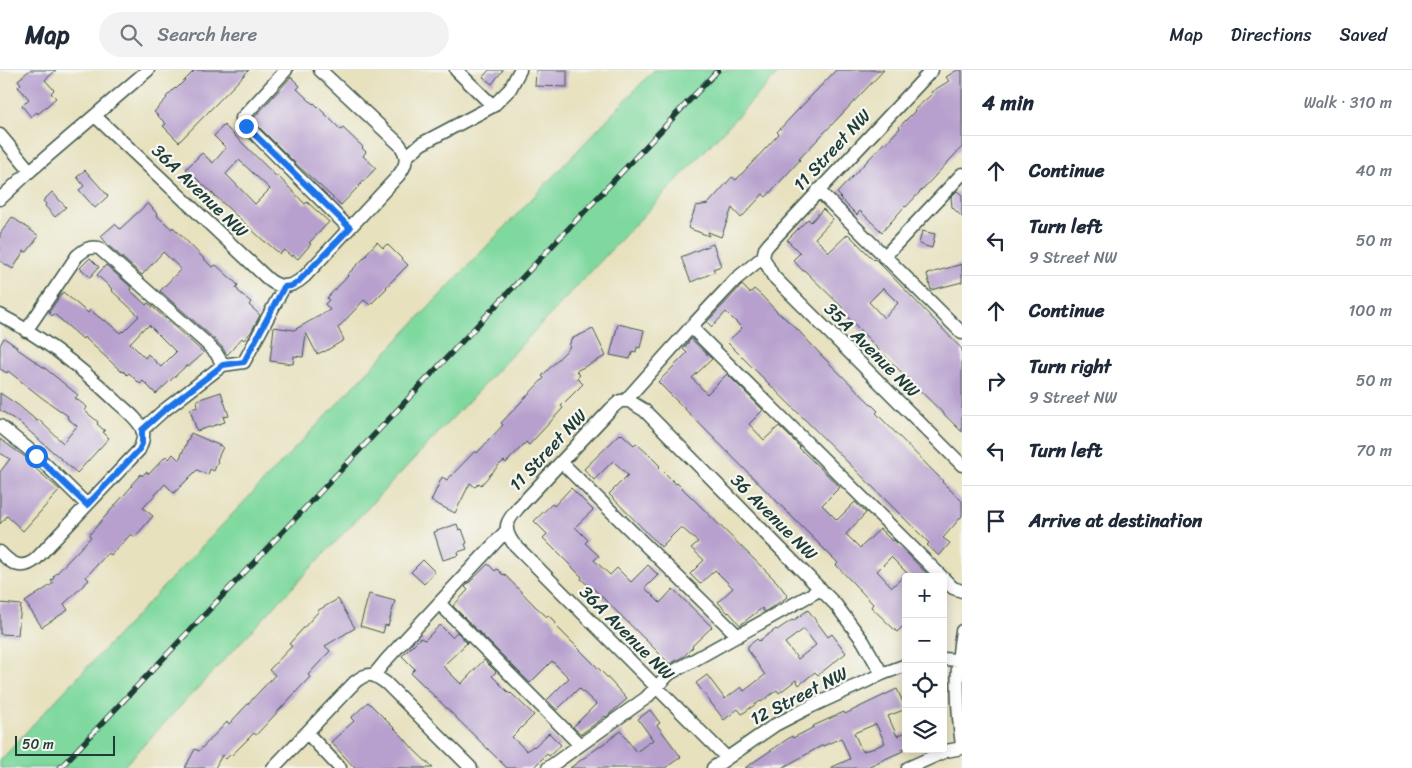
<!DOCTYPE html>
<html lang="en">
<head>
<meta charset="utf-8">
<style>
  body { margin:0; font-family:Sriracha,sans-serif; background:#f2f2f3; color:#1f2937 }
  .controls { position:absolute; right:15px; bottom:15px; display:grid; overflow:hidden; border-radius:5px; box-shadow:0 2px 12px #0003 }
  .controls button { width:45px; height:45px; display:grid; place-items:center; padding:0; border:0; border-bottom:1px solid #e0e1e3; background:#fff; color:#1f2937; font:25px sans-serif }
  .scale { position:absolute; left:15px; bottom:12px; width:100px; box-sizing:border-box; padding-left:5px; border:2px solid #1f3d34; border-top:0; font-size:14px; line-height:18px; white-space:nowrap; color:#1f3d34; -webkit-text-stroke:4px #f6f6f2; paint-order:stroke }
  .stop { position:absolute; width:15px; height:15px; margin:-11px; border:4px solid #1a73e8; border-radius:50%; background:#fff }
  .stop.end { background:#1a73e8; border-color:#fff; box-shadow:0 1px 5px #0008 }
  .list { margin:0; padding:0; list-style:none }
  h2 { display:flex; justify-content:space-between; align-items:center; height:65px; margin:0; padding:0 20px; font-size:21px }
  h2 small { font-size:16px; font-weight:400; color:#747a83 }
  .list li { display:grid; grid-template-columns:32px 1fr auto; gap:15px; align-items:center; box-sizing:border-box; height:70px; padding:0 20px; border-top:1px solid #e0e1e3 }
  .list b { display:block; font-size:19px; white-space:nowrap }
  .list p { margin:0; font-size:16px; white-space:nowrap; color:#747a83 }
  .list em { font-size:16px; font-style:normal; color:#747a83 }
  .icon { flex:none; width:28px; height:28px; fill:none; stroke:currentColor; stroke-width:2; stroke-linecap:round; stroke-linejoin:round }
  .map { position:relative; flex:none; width:962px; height:698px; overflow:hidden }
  header { display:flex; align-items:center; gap:30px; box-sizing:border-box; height:70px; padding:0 25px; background:#fff; border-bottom:1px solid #e0e1e3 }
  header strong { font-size:24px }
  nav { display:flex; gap:28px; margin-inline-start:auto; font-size:18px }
  .search { width:350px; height:45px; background:#f2f2f3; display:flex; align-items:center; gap:12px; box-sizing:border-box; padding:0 18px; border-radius:28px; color:#747a83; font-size:19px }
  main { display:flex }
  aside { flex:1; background:#fff }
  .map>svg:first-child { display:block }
  .green { fill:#7fd99f; stroke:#4f8b6a }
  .building { fill:#b7a0ce; fill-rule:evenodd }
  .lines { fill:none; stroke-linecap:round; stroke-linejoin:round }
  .minor-casing { stroke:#3d5649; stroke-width:15 }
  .minor { stroke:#fff; stroke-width:12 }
  .rail-casing { stroke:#1f3d34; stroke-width:5.5 }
  .rail { stroke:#f6f6f2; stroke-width:4; stroke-dasharray:11; stroke-linecap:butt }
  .route { stroke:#1a73e8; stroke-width:6 }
  .labels { text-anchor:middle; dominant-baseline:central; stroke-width:4.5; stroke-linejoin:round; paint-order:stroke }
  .street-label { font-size:18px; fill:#1f3d34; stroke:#f6f6f2 }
</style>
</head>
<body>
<header>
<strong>Map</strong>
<div class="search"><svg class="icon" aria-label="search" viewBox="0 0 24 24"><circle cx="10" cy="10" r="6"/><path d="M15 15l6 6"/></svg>Search here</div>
<nav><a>Map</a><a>Directions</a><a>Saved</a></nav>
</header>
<main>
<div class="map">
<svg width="962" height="698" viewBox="0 0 962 698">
  <rect width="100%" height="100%" fill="#f6f6f2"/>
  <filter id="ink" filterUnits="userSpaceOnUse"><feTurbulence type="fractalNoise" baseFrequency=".02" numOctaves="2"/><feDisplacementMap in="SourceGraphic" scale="10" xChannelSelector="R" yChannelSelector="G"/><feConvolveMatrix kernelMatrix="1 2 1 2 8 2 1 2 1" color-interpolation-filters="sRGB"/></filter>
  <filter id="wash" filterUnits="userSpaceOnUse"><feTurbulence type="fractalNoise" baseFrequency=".0096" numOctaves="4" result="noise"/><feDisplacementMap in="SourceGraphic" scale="20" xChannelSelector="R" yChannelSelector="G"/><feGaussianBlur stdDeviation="1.12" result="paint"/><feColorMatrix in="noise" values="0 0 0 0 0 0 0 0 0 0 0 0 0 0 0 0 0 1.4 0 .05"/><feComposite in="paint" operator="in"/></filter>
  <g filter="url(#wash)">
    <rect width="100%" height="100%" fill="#e7e1be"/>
    <path class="green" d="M654,0H781L122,698H0V691L38,649Z"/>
    <g id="blocks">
      <path class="building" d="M30,0H56L45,10L54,20L51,23L56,28L38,44L37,42L31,47L22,36L29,29L18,17L21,14L18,10Z
        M195,0H249L179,72L163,56L166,54L154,42L167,28L166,27L175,18L176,19Z
        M489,0H503L492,14L483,7Z
        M536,0H567V17L535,16Z
        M836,0H884L799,89L800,90L766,127L763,124L741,148L732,138L721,167L708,162L709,166L688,158L696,136L708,134L732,107L736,110L779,64L777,62Z
        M957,0H962V77L906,137L905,136L882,162L860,141L857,145L840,128L841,127L837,123L885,72L886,73L900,58L899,57L915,41L914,40L932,24L931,22L949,11L946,7Z
        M291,7L300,16L297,19L313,34L314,33L341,60L343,58L363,77L362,78L366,82L363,86L376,98L341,135L294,92L252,50Z
        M224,55L277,107L278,106L305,134L307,132L329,152L309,173L311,174L298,189L293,185L292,187L284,180L280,184L266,172H265L186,99L202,83L213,93L226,78L214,66ZM239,90L270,119L255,134L226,104Z
        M85,100L108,126L95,138L79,120L84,116L77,107Z
        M957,121L962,125V147L952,137L951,127Z
        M52,122L66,137L55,147L45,136L46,134L43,131Z
        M148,133L157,144L156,145L172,159L173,157L212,197L216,195L238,215L236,218L238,220V221L251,232L249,235L260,245L251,262L244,270L242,268L227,285L222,277L211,266L160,221L181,199L163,182L142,205L108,175L101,166L115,154L120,159Z
        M823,139L833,149L815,168L829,182L848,164L874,190L875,189L886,200L962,279V362L880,281L842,241L844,239L804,200L803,201L793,190L800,183L787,170L808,149L811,152ZM883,218L898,233L884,248L869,232Z
        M12,147L39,166L27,182L24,181L13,199L0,191V164Z
        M922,161L935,164L932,178L919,174Z
        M377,172L383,178L387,174L408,195L386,217L387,218L370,235L364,230L338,258L344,270L324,282V281L317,284L306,263L303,287L294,286L293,294L270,291L274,257L294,260L330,240L325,234L329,230L327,228L348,206L347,205L367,185L366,184Z
        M713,174L721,196L713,199L715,202L691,212L681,187Z
        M90,188L99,197L90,207L80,198Z
        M962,194V212L931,220L927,204Z
        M106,195L131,217L130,220L146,235L148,233L204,283L188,297L187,295L156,324L143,311L140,314L129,303L127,305L123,301L122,302L84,267L83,269L54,244L52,246L49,242L63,222L88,243L90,240L104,251L105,250L120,263L122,261L123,262L139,246L111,220L112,219L97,205ZM149,255L176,282L161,297L148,284L145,288L130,273L145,257L146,258Z
        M742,215L750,223L754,219L760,224L779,244H780L797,259L824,288L878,341L876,343L943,411L942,412L962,431V446L943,468L950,473L939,486L927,475L929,473L727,272L742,258L726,242L712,257L707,252Z
        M618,254L644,260L640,278L637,277L636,282L633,281L630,289L610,285Z
        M593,259L606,286L576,301L580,305L577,308L583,314L561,336L563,338L529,375L526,372L506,393L504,391L499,395L481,415L479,413L475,417L470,413L455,443L431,431L442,407L447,410L475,381L477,383L503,355L501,353L544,308L542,306L569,278L571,269Z
        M4,268L17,277L16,278L46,299L78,325L75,328L87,337L85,341L98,352L97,354L105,361L103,362L109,368L77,403L20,353L0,340V323L18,335L37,351L39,350L63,373L77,356L67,348L68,346L41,327L8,301L7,303L0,299V275Z
        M691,269L712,289L692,308L707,324L727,304L763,340L749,354L764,370L779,356L800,377L799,378L840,417L822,435L837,450L855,432L866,443L846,464L860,478L880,459L892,471L894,470L930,507H911L891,487L877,501L892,517L906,504V553L897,562L871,537L873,534L836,495L838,493L658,312L687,283L683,279Z
        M221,322L229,346L223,347L225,352L197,361L190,339L198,337L197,330Z
        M191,363L223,377L217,390L218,391L214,401L210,399L208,405L197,400L174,423L165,414L143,438L153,446L135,467L131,464L111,485L108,483L86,507L89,510L64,534L68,540L42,557L25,532L54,513L51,511L54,508L53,507L91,467L89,465L132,416L131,415L141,404L142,406L146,402L149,404L166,386L169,389L173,384L179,390Z
        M620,364L621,365L622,364L634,375L636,373L649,385L660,396L659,397L676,414L677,413L777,512L787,525L786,528L764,542L762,538L740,555L729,542L728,543L718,532L733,518L715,500L700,514L690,504L704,490L691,478L698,472L681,457L661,477L609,424L628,405L613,391L594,410L584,399Z
        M0,369L32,392L37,398L36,399L60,420L23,461L7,446L0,454V402L10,389L0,383Z
        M571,418L593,440L575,457L588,470L585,473L599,486L594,490L610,505L617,498L631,512L648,495L658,505L645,518L660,533L673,519L712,557L692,576L693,577L684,586L670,594L592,517L591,518L581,509L582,507L543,468L547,464L534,451L552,434L554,436Z
        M457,454L459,460L462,459L467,473L465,474L467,479L458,482L459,485L443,490L434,462Z
        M423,490L435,502L424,514L411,502Z
        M488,494L495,501L497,499L503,505L504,504L535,536L547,547L548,545L556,553L555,555L605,605L627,629L606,647L605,646L598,652L581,664L573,657L596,634L579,618L557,640L547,630L569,608L552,591L530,613L453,536L468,520L465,517Z
        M369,524L395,531L388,556L385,555L383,563L360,556Z
        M338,529L355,558L325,576L330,581L308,605L310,607L256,665L254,663L231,686L230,685L226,689L222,685L215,698H185L195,679L199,681L227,652L229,654L275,605L269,600L292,576L289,574L318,542L317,541Z
        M0,533L21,535L18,565L0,564Z
        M808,540L828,567L832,564L846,583L818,605L815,602L799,615L796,610L779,623L777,620L761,632L760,631L742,644L738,639L724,650L696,613L707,605L725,629L741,617L744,621L765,605L748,580V576L757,569L759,571L776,559L777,560L792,550L793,551ZM804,559L816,575L798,589L785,573Z
        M440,555L452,567L457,562L467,573L443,596L461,614L484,590L496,602L492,606L510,624L511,623L534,645L512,667L527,681L533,676L534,677L549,663L561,675L549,686L547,684L533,698H507L411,603L415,599L402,586L420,568L425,570Z
        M897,619L906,639L888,646L897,666L906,662V677L902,679L903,681L865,698H830L850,689L841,668L823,676V675L782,698H745L792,666L793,668L814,657L813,656L844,642L845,644ZM876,654L885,673L872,679L862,681L854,663Z
        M368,632L403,667L415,681L433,698H355L331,672L354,651L351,648Z
        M650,640L660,653L657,655L681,687L665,698H570L621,661L636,682L653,670L638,649Z"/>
    </g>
  </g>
  <g filter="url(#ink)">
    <use href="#blocks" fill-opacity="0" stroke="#3d5649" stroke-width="1"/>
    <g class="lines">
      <defs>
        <path id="minor" d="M286,0L246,44L242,48V51L349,158
          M456,0L493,36
          M95,46L268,209C281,220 293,217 305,206L398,106C407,95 409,86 399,74L320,0
          M0,65L30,101
          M406,87L421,74L493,36L510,19L520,0
          M818,120L962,263
          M0,129L30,101L148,0
          M763,187L773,206L962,395
          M763,187L765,179L769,174L932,0
          M884,187L962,104
          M0,245C43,267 80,297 115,330C124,339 139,349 143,361C144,368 142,374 139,380L36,489C22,501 11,494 0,482
          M691,257L942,507
          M26,261L77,186C84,180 89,176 99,178L205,272L216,283L223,295
          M625,331H620L611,339L518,438C507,451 502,457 513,473L727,688
          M625,331H629L644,340L836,535L863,571L882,604
          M625,331L691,257L736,209L763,187
          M0,356L37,386L87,435
          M142,360L162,342L223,295L244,292L284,217
          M561,392L738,566
          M943,508L953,518L962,521
          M440,534L580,675
          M962,561C955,600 957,637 962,676
          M943,589L958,590
          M374,605L387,589L506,461
          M307,663L340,698
          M273,698L355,612C368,601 374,604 386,613L471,698
          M548,698L646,628L669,604L821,519
          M713,698L775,655L810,637L882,604L906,595
          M908,698L946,681L962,678"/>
      </defs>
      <use href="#minor" class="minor-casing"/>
      <use href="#minor" class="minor"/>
      <defs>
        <path id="rail" d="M60,698L718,0"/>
      </defs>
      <use href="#rail" class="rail-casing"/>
      <use href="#rail" class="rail"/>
    </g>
  </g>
  <g class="lines" filter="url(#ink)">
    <path class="route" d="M36,386L87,435L139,380L142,374V360L162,342L223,295L244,292L284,217L291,216L298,212L350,158L246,56"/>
  </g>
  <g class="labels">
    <g class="street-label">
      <text transform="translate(832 80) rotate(-47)">11 Street NW</text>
      <text transform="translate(200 121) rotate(44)">36A Avenue NW</text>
      <text transform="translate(872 280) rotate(45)">35A Avenue NW</text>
      <text transform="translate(548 380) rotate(-47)">11 Street NW</text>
      <text transform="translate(774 447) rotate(45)">36 Avenue NW</text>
      <text transform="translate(627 563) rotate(45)">36A Avenue NW</text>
      <text transform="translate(799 626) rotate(-27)">12 Street NW</text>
    </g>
  </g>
</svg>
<div class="controls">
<button>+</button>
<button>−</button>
<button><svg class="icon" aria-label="locate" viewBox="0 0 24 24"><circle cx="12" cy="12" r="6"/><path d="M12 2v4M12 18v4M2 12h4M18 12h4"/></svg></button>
<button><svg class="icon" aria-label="layers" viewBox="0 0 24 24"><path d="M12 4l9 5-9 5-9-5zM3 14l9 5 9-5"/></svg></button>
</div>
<div class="scale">50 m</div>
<div class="stop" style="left:36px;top:386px"></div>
<div class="stop end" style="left:246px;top:56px"></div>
</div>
<aside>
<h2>4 min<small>Walk · 310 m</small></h2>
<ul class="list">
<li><svg class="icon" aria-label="ahead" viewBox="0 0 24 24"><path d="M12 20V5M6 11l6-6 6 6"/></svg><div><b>Continue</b></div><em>40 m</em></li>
<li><svg class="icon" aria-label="left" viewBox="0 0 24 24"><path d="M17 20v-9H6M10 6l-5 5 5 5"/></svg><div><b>Turn left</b><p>9 Street NW</p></div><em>50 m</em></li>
<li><svg class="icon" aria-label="ahead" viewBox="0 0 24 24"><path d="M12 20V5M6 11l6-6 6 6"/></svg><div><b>Continue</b></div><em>100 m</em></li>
<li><svg class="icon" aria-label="right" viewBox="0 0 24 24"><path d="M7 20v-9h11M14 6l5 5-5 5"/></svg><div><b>Turn right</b><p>9 Street NW</p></div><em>50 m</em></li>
<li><svg class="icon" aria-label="left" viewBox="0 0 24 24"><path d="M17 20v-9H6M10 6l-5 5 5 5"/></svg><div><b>Turn left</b></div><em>70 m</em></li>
<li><svg class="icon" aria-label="arrive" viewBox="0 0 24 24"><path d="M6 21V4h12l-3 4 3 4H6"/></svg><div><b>Arrive at destination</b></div></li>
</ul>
</aside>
</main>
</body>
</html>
